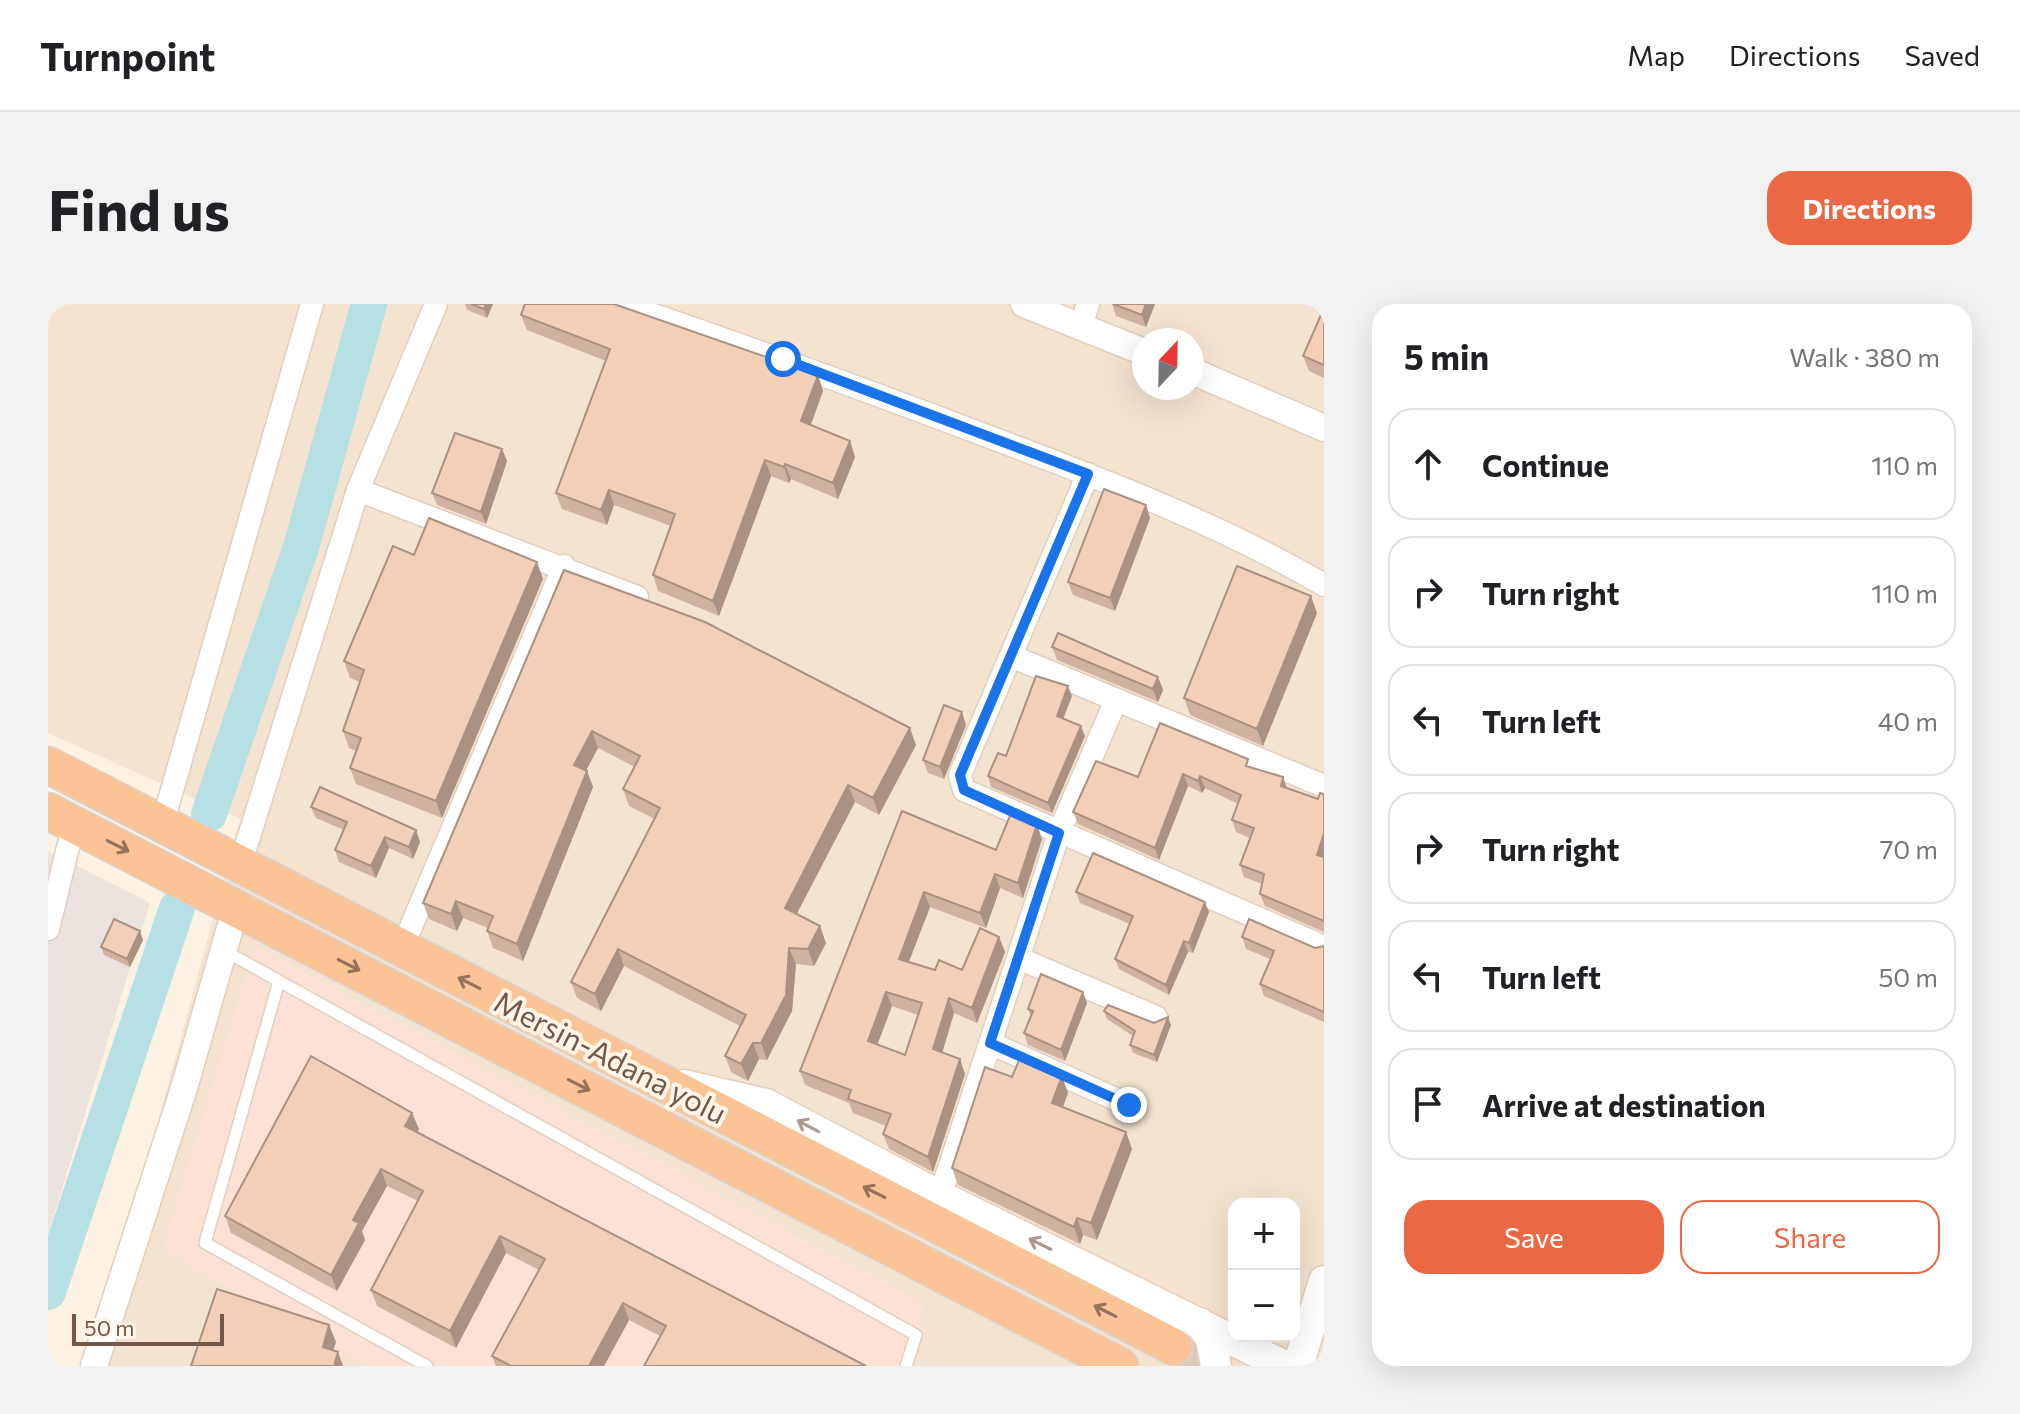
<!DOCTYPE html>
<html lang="en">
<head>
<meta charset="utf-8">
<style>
  body { margin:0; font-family:Commissioner,sans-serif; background:#f2f2f2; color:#202124 }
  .controls { position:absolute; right:24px; bottom:24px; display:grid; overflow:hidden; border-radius:16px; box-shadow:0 8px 32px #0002 }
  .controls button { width:72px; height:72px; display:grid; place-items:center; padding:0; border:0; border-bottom:2px solid #e0e0e0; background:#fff; color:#202124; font:40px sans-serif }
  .compass { position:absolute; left:1084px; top:24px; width:72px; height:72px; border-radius:50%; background:#fff; box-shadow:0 8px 32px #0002; rotate:22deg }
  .scale { position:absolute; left:24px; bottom:20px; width:152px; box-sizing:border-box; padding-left:8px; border:4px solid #745748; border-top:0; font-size:22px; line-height:28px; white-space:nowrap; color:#745748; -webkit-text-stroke:6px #fff6e8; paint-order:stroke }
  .stop { position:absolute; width:24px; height:24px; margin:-18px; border:6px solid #1a73e8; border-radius:50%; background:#fff }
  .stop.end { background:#1a73e8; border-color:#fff; box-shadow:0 2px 8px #0008 }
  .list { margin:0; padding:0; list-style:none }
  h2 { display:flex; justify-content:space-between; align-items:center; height:104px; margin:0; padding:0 32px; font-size:34px }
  h2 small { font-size:26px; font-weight:400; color:#757577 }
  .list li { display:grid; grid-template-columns:52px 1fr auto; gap:24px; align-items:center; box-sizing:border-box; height:112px; margin:0 16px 16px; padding:0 16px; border:2px solid #e0e0e0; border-radius:24px }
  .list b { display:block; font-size:30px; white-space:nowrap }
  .list em { font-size:26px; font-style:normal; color:#757577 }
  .actions { display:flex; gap:16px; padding:24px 32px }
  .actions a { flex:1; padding:18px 0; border:2px solid #ea6843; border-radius:24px; text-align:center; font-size:28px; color:#ea6843 }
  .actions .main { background:#ea6843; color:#fff }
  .icon { flex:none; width:44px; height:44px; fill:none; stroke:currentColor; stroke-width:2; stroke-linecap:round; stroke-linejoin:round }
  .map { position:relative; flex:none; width:1276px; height:1062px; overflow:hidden; border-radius:24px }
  header { display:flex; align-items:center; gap:48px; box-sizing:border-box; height:112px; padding:0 40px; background:#fff; border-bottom:2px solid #e0e0e0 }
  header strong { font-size:38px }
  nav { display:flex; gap:44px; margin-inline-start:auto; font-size:28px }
  .intro { display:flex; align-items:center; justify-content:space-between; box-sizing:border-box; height:192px; padding:0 48px }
  h1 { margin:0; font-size:56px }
  .button { padding:20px 36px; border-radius:24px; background:#ea6843; color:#fff; font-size:28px; font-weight:700 }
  main { display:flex; gap:48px; padding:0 48px }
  aside { flex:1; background:#fff; border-radius:24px; box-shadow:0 8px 32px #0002 }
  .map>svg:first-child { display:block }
  .residential { fill:#f4e3cf; fill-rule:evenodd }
  .commercial { fill:#fde1d4 }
  .industrial { fill:#ebe3dd }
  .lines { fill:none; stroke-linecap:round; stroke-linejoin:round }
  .river { stroke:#b6dfe6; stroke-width:36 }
  .trunk-tunnel { stroke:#dbcbbb; stroke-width:36; stroke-dasharray:36 18; stroke-linecap:butt }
  .service-casing { stroke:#e1cebd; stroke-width:14 }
  .minor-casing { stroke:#e1cebd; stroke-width:25 }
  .tertiary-casing { stroke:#e1cebd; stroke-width:29 }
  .secondary-casing { stroke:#e6cfbb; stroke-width:33 }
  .trunk-casing { stroke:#dbd3cf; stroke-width:39 }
  .service { stroke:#fff; stroke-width:11 }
  .minor { stroke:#fff; stroke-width:22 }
  .tertiary { stroke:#fff; stroke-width:26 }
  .secondary { stroke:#fff; stroke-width:30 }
  .trunk { stroke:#fac497; stroke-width:36 }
  .wall { fill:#d1b29e; fill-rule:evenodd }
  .shaded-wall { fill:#aa9181 }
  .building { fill:#f3cfb8; stroke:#aa9181; stroke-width:2; fill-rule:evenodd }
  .oneway { stroke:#96725c }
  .oneway2 { stroke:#ac9a91 }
  .route { stroke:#1a73e8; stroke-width:10 }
  .labels { text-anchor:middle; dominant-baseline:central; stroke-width:8; stroke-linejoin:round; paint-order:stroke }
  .street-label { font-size:30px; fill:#745748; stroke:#fff6e8 }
</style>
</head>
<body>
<header>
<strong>Turnpoint</strong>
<nav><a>Map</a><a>Directions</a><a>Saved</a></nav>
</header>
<div class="intro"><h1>Find us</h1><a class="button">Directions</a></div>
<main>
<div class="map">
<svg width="1276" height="1062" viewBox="0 0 1276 1062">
  <rect width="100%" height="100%" fill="#fdf2e1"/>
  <path class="residential" d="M0,0H1276V1062H44L192,515L0,429ZM1096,36H1144V84H1096ZM1186,900H1246V1032H1186Z"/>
  <path class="commercial" d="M207,642L877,1001L859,1062H322L114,946Z"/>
  <path class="industrial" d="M0,547L102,599L0,930Z"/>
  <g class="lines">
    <path class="river" d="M161,510L254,240L321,0
      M0,988L129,604"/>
    <path class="trunk-tunnel" d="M1126,1043L1164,1062"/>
    <defs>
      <path id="service" d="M177,647L868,1031L858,1062
        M231,677L157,939L379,1062"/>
      <path id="minor" d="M574,0C697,42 818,86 939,132C1053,175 1170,219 1276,281
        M1033,22L1040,0
        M1040,170L912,471L916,486L1276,643
        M310,186L589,293
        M963,352L1276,482
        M114,521L264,0
        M192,561L310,186L388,0
        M0,625L26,519
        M354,644L516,262
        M970,654L1108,713
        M942,739L1081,801
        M892,892L1011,529L1068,396"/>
      <path id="tertiary" d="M976,0L1096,48
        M1144,67L1276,124
        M46,1062L136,784L188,603"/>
      <path id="secondary" d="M636,781L718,800L892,892L1237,1062
        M1152,1019L1163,1035L1168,1062
        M1250,1062L1276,977"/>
      <path id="trunk" d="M0,461L1126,1043
        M0,507L1072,1062"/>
    </defs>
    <use href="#service" class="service-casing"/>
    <use href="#minor" class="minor-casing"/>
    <use href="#tertiary" class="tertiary-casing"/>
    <use href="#secondary" class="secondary-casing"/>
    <use href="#trunk" class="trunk-casing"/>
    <use href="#service" class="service"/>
    <use href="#minor" class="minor"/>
    <use href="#tertiary" class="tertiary"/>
    <use href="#secondary" class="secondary"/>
    <use href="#trunk" class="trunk"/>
  </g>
  <path class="wall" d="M417,0H445L439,14L419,6Z
    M1064,0H1107L1098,23L1068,12Z
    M1276,4V74L1261,67L1255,52Z
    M473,11L775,87L763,121L802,137L807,153L790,195L743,175L741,179L723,172L671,312L610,287L605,271L623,222L566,201L559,221L514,205L508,189L558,57L479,26Z
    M454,145L459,157L438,220L389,201L384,189Z
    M1098,201L1102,214L1067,307L1025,291L1020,278Z
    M366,251L495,275L394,514L308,480L302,464L308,447L301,444L295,427L312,378L302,374L296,357Z
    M516,266L868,441L831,511L807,498L748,610L778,639L766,662L748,660L744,707L719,756L711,755L700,777L683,768L677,752L692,722L576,662L553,707L529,694L523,678L607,515L581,502L575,485L587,463L550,444L538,466L545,483L475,657L445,644L439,627L440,624L415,614L409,627L381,615L375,599Z
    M1269,309L1215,442L1142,411L1136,394Z
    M1004,343L1110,373L1115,386L1110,398L1009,356Z
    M1024,392L1015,415L1037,432L1004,509L943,483L940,472L958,452Z
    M918,421L896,475L880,469L875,456Z
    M1204,464L1235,473L1239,484L1270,495L1276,490V628L1217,602L1212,590L1214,580L1196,573L1192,561L1202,534L1188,528L1184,516L1190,500L1157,484L1154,489L1140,482L1111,556L1030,520L1025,508L1090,473Z
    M263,503L368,526L372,538L365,555L341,544L328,574L291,558L287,546L296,526L268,514Z
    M854,507L948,546L994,535L975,594L952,584L938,624L882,603L861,658L887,666H914L951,633L957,648L929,719L906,709L894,748L917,770L885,868L841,845L835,830L838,822L805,809L801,799L757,781L752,767ZM844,702L870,711L857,751L829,740Z
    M1028,588L1161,608L1145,649L1140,648L1121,691L1071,665L1067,655L1082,620L1032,599Z
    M1194,633L1267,644L1276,642V718L1216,692L1212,680L1222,655L1198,645Z
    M95,636L82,663L56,651L53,643Z
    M1039,699L1017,757L980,741L976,729L983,713L980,705Z
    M1056,707L1106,719L1123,721L1109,758L1085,749L1082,741L1085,732L1059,715Z
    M964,773L1020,789L1015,803L1078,828L1084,845L1049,936L1035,931L1032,940L910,881L904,864Z
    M371,825L369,828L818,1062L612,1032L581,1016L556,1062H448L444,1052L491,966L458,949L408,1044L329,1002L323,986L370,897L339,882L314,927L317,936L289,987L183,929L177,912Z"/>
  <path class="shaded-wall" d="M438,0H445L439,14L436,5Z
    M1098,0H1107L1098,23L1094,11Z
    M770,71L775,87L758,133L753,117Z
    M802,137L807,153L790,195L785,179Z
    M454,145L459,157L438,220L433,208Z
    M717,156L723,172L671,312L665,297Z
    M737,160L743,175L741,179L736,163Z
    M561,186L566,201L559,221L553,206Z
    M1098,201L1102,214L1067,307L1062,294Z
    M489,258L495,275L394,514L388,497Z
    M1263,292L1269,309L1215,442L1209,425Z
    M1110,373L1115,386L1110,398L1105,385Z
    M1020,382L1024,392L1012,423L1009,412Z
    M914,408L918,421L896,475L892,463Z
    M1033,422L1037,432L1004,509L1000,499Z
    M862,424L868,441L831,511L825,494Z
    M544,427L550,444L532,478L526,461Z
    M539,467L545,483L475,657L469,640Z
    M1135,470L1140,482L1111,556L1107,544Z
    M1152,472L1157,484L1154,489L1150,477Z
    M1235,473L1239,485L1233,482Z
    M800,481L807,498L743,621L737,604Z
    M989,520L994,535L975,594L970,579Z
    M368,526L372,538L365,555L361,543Z
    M1276,529V555L1269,551Z
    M337,533L341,544L328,574L323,562Z
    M947,570L952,584L938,624L932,609Z
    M876,588L882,603L856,670L851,655Z
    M408,597L415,614L409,627L403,610Z
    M1157,598L1161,608L1145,649L1141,639Z
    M772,622L778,639L766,662L760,645Z
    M92,627L95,636L82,663L79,655Z
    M951,633L957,648L929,719L924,704Z
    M1136,637L1140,648L1121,691L1118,681Z
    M741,644L748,660L744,707L719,756L713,739Z
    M570,645L576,662L553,707L547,690Z
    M838,688L844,702L825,752L820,737Z
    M1035,688L1039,699L1017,757L1013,746Z
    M901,694L906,709L891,760L885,745Z
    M1120,713L1123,721L1109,758L1106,751Z
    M705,739L711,755L700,777L693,760Z
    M912,755L917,770L885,868L880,853Z
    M1014,772L1020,789L1010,816L1004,799Z
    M364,809L371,825L363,839L357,822Z
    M1078,828L1084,845L1049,936L1043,919Z
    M333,865L339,882L314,927L317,936L289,987L283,971L305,916Z
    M1029,914L1035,931L1032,940L1026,923Z
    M452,932L458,949L408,1044L402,1027Z
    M575,999L581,1016L556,1062H541Z
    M281,1021L288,1038L281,1059L275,1043Z
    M290,1048L295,1062H286Z"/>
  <path class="building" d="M423,0H438L436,5Z
    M477,0H566L770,71L753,117L802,137L785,179L737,160L736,163L717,156L665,297L605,271L627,210L561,186L553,206L508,189L562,45L473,11Z
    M1065,0H1098L1094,11Z
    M1276,4V61L1255,52Z
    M407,129L454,145L433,208L384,189Z
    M1056,185L1098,201L1062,294L1020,278Z
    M381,214L489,258L388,497L302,464L313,434L295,427L316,366L296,357L345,242L366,251Z
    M1189,262L1263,292L1209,425L1136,394Z
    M516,266L657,318L862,424L825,494L800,481L737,604L772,622L760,645L741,644L738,691L713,739H705L693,760L677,752L698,711L570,645L547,690L523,678L612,504L575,485L592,452L544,427L526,461L539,467L469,640L439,627L445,612L408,597L403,610L375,599Z
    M1010,329L1110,373L1105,385L1004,343Z
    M988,372L1020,382L1009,412L1033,422L1000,499L940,472L950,449L958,452Z
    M896,401L914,408L892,463L875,456Z
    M1112,419L1200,455L1198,462L1235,473L1233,482L1270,495L1272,489L1276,490V529L1269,551L1276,553V617L1212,590L1216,570L1192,561L1206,524L1184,516L1193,491L1152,472L1150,477L1135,470L1107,544L1025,508L1048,457L1090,473Z
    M272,483L368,526L361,543L337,533L323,562L287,546L299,518L263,503Z
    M854,507L948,546L963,509L989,520L970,579L947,570L932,609L876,588L851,655L887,666L891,656L914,666L932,624L951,633L924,704L901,694L885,745L912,755L880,853L835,830L843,810L800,795L803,786L752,767ZM838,688L874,699L857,751L820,737Z
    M1045,549L1157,598L1141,639L1136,637L1118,681L1067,655L1085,612L1028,588Z
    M66,615L92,627L79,655L53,643Z
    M1201,615L1267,644L1276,642V708L1212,680L1226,647L1194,633Z
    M993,670L1035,688L1013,746L976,729L985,707L980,705Z
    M1060,701L1106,719L1120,713L1106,751L1082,741L1087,727L1056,707Z
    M263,752L364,809L357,822L818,1062H596L618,1022L575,999L541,1062H463L444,1052L497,955L452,932L402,1027L323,986L375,887L333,865L305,916L311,919L283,971L177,912Z
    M972,754L1014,772L1004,799L1078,828L1043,919L1029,914L1026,923L904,864L937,763L964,773Z
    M169,985L281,1021L275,1043L290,1048L286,1062H143Z"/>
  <defs><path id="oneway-shaft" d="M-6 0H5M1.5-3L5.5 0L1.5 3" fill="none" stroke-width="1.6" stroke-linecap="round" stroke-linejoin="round" transform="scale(2)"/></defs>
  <g class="oneway">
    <use href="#oneway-shaft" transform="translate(70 542) rotate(27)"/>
    <use href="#oneway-shaft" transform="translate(301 661) rotate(27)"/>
    <use href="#oneway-shaft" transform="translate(421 679) rotate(-153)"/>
    <use href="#oneway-shaft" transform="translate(531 781) rotate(27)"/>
    <use href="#oneway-shaft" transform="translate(826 888) rotate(-153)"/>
    <use href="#oneway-shaft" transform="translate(1057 1007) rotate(-153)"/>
  </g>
  <g class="oneway2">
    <use href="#oneway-shaft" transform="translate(760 822) rotate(-152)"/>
    <use href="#oneway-shaft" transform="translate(992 940) rotate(-154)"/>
  </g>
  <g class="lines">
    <path class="route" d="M735,55L1040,170L912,471L916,486L1011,529L942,739L1081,801"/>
  </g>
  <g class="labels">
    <g class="street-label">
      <text transform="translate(563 752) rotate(27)">Mersin-Adana yolu</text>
    </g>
  </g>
</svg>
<div class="controls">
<button>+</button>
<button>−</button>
</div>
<svg class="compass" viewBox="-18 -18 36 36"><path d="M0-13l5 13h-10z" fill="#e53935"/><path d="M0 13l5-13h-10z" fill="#757577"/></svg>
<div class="scale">50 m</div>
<div class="stop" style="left:735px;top:55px"></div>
<div class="stop end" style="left:1081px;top:801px"></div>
</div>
<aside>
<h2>5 min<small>Walk · 380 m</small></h2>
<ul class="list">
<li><svg class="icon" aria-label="ahead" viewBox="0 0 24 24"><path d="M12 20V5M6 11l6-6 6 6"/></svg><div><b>Continue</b></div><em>110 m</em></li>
<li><svg class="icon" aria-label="right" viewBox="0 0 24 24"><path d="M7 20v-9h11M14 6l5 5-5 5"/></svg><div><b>Turn right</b></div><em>110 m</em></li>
<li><svg class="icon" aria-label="left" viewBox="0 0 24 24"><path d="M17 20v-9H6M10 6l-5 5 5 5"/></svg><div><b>Turn left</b></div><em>40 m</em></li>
<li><svg class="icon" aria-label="right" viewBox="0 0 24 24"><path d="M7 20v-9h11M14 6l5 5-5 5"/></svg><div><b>Turn right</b></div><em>70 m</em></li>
<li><svg class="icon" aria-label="left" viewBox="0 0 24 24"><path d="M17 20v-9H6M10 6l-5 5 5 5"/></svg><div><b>Turn left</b></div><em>50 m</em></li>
<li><svg class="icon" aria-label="arrive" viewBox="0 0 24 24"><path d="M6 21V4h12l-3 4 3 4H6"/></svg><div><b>Arrive at destination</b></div></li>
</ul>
<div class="actions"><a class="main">Save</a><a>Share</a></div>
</aside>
</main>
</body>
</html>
